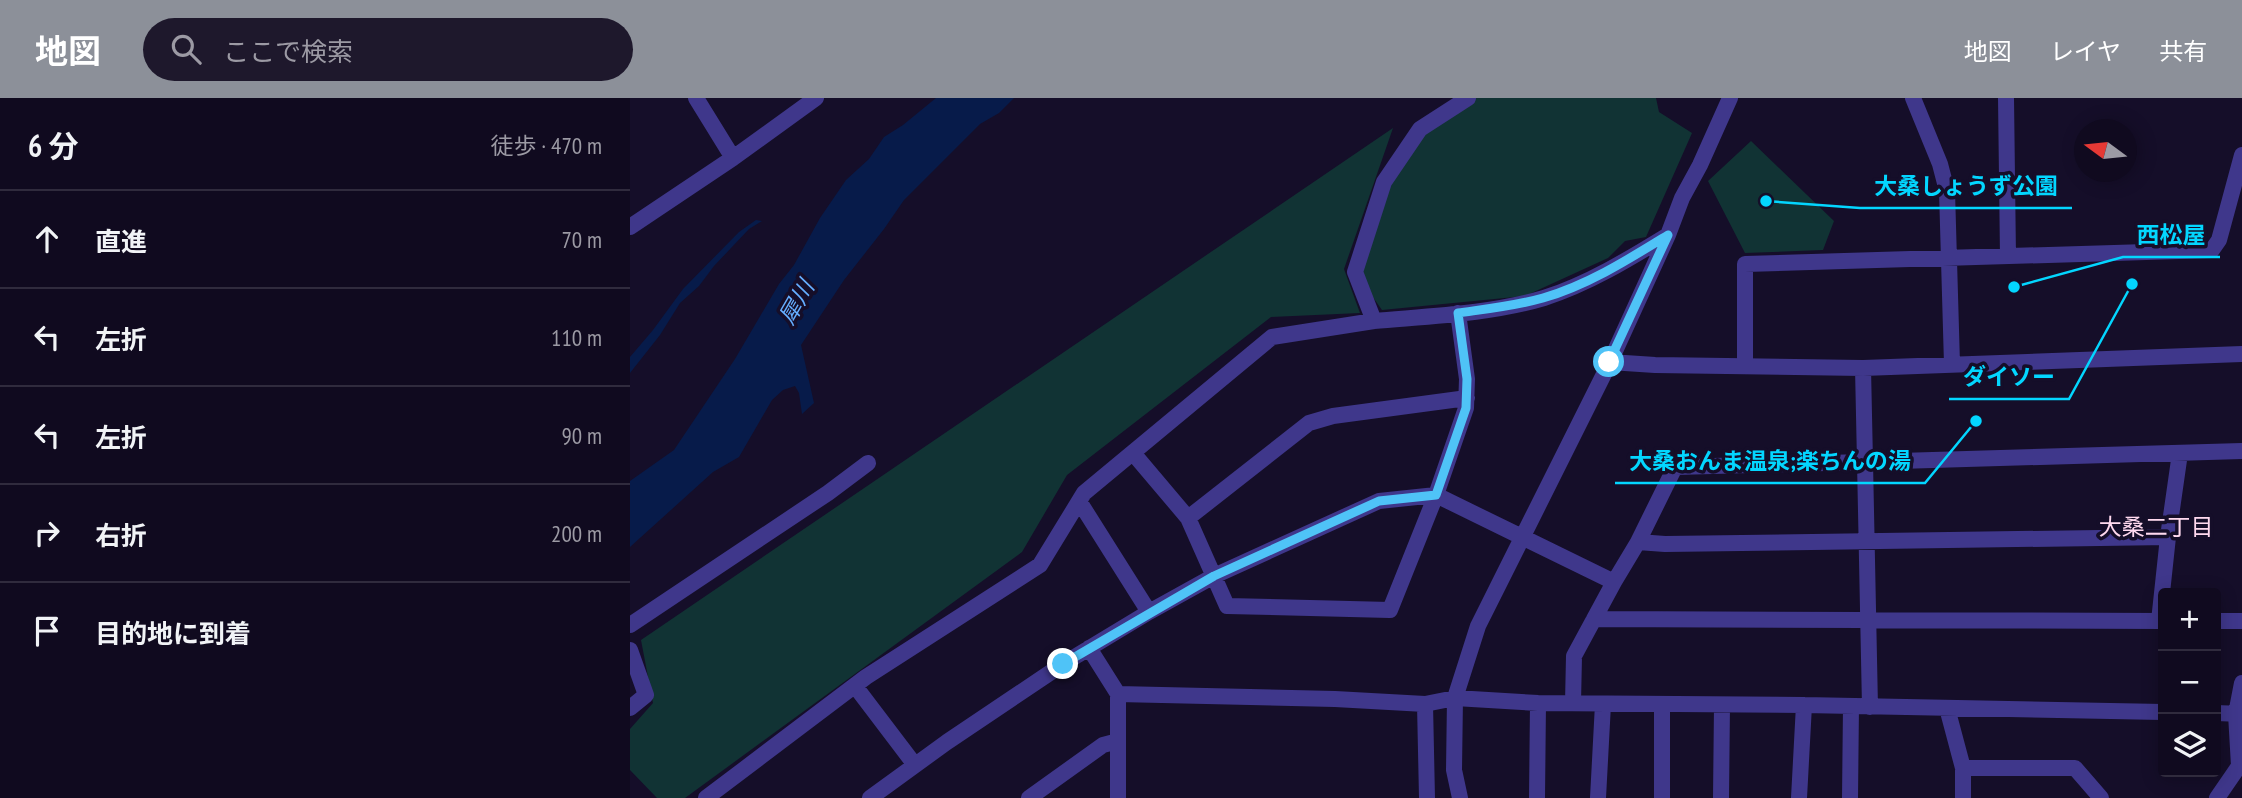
<!DOCTYPE html>
<html lang="ja">
<head>
<meta charset="utf-8">
<style>
  body { margin:0; font-family:"PT Sans Narrow","Noto Sans JP",sans-serif; background:#1e182c; color:#f1f3f6 }
  .controls { position:absolute; right:21px; bottom:21px; display:grid; overflow:hidden; border-radius:7px; box-shadow:0 4px 18px #0003 }
  .controls button { width:63px; height:63px; display:grid; place-items:center; padding:0; border:0; border-bottom:2px solid #302b3d; background:#100a1f; color:#f1f3f6; font:35px sans-serif }
  .compass { position:absolute; left:1444px; top:21px; width:63px; height:63px; border-radius:50%; background:#100a1f; box-shadow:0 4px 18px #0003; rotate:285deg }
  .stop { position:absolute; width:21px; height:21px; margin:-16px; border:5px solid #4fc3f7; border-radius:50%; background:#fff }
  .stop.end { background:#4fc3f7; border-color:#fff; box-shadow:0 2px 7px #0008 }
  .list { margin:0; padding:0; list-style:none }
  h2 { display:flex; justify-content:space-between; align-items:center; height:91px; margin:0; padding:0 28px; font-size:30px }
  h2 small { font-size:23px; font-weight:400; color:#9c9aa4 }
  .list li { display:grid; grid-template-columns:46px 1fr auto; gap:21px; align-items:center; box-sizing:border-box; height:98px; padding:0 28px; border-top:2px solid #302b3d }
  .list b { display:block; font-size:26px; white-space:nowrap }
  .list em { font-size:23px; font-style:normal; color:#9c9aa4 }
  .icon { flex:none; width:38px; height:38px; fill:none; stroke:currentColor; stroke-width:2; stroke-linecap:round; stroke-linejoin:round }
  .map { position:relative; flex:none; width:1612px; height:700px; overflow:hidden }
  header { display:flex; align-items:center; gap:42px; box-sizing:border-box; height:98px; padding:0 35px; background:#8c9099; color:#fff }
  header strong { font-size:33px }
  nav { display:flex; gap:38px; margin-inline-start:auto; font-size:24px }
  .search { width:490px; height:63px; background:#1e182c; display:flex; align-items:center; gap:18px; box-sizing:border-box; padding:0 24px; border-radius:38px; color:#9c9aa4; font-size:26px }
  main { display:flex }
  aside { flex:1; background:#100a1f }
  .map>svg:first-child { display:block }
  .green { fill:#113334 }
  .water { fill:#071b4a }
  .lines { fill:none; stroke-linecap:round; stroke-linejoin:round }
  .minor { stroke:#3f378b; stroke-width:16 }
  .route { stroke:#4fc3f7; stroke-width:9 }
  .labels { text-anchor:middle; dominant-baseline:central; stroke-width:7; stroke-linejoin:round; paint-order:stroke }
  .water-label { font-size:23px; font-style:italic; fill:#65aeff; stroke:#150e29 }
  .neighbourhood-label { font-size:23px; fill:#ffd9ef; stroke:#150e29 }
  .leader { fill:none; stroke:#03d6ff; stroke-width:2.5 }
  .callout-dot { fill:#03d6ff; stroke:#150e29; stroke-width:2.5 }
  .callout-label { font-size:23px; text-anchor:middle; font-weight:bold; fill:#03d6ff; stroke:#150e29; stroke-width:7; stroke-linejoin:round; paint-order:stroke }
</style>
</head>
<body>
<header>
<strong>地図</strong>
<div class="search"><svg class="icon" aria-label="search" viewBox="0 0 24 24"><circle cx="10" cy="10" r="6"/><path d="M15 15l6 6"/></svg>ここで検索</div>
<nav><a>地図</a><a>レイヤ</a><a>共有</a></nav>
</header>
<main>
<aside>
<h2>6 分<small>徒歩 · 470 m</small></h2>
<ul class="list">
<li><svg class="icon" aria-label="ahead" viewBox="0 0 24 24"><path d="M12 20V5M6 11l6-6 6 6"/></svg><div><b>直進</b></div><em>70 m</em></li>
<li><svg class="icon" aria-label="left" viewBox="0 0 24 24"><path d="M17 20v-9H6M10 6l-5 5 5 5"/></svg><div><b>左折</b></div><em>110 m</em></li>
<li><svg class="icon" aria-label="left" viewBox="0 0 24 24"><path d="M17 20v-9H6M10 6l-5 5 5 5"/></svg><div><b>左折</b></div><em>90 m</em></li>
<li><svg class="icon" aria-label="right" viewBox="0 0 24 24"><path d="M7 20v-9h11M14 6l5 5-5 5"/></svg><div><b>右折</b></div><em>200 m</em></li>
<li><svg class="icon" aria-label="arrive" viewBox="0 0 24 24"><path d="M6 21V4h12l-3 4 3 4H6"/></svg><div><b>目的地に到着</b></div></li>
</ul>
</aside>
<div class="map">
<svg width="1612" height="700" viewBox="0 0 1612 700">
  <rect width="100%" height="100%" fill="#150e29"/>
  <path class="green" d="M844,0H1026L1029,14L1062,35L1016,139L995,143L978,160L895,198L752,212L725,174L754,84L790,31Z
    M763,30L714,171L730,215L641,219L437,377L392,454L55,700H27L0,672V631L23,605L11,542Z
    M1121,43L1204,123L1193,152L1115,155L1078,83Z"/>
  <path class="water" d="M306,0H384L369,15L350,26L274,102L254,131L214,182L171,247L184,305L172,316L169,295L165,288L153,292L142,302L109,359L83,374L0,449V383L44,352L105,261L149,186L164,167L190,120L216,82L239,61L254,39L273,27Z
    M126,122L132,123L119,131L84,168L69,188L50,205L30,237L0,275V259L23,232L53,191L109,134Z"/>
  <g class="lines">
    <path class="minor" d="M66,0L103,60
      M1283,0L1310,66L1317,93L1322,266
      M1376,0L1378,158
      M0,129L103,60L186,0
      M744,223C800,218 860,216 914,200C958,186 999,161 1038,137
      M980,264L1025,267L1233,270L1612,256
      M1115,268V166L1582,152L1589,142L1612,57
      M1233,270L1235,364L1612,353
      M503,355L558,420L597,508L760,512L806,397L836,310L837,281L828,215
      M449,403L519,514
      M558,420L679,325L703,318L837,300
      M1008,444L1045,369L1235,364L1240,609
      M964,521L1533,523
      M1529,523L1538,439
      M1586,523H1612
      M0,527L198,395L238,365
      M459,550L488,596
      M0,552L16,597L0,610
      M225,588L285,667
      M943,605L944,558L984,484
      M795,606L797,700
      M1317,610L1333,670H1445L1471,700
      M1586,615L1612,616
      M76,700L236,579L410,467L454,395L642,239L744,223L725,174L754,84L790,31L838,0
      M240,700L317,644L433,566L519,514L584,478L749,403L806,397L984,484L1008,444L1035,446L1538,439L1550,355
      M399,700L473,647L488,643
      M488,700V596L705,601L795,606L825,600L908,605L1174,607L1533,614
      M830,700L824,672L825,600L848,528L980,264L1038,137L1052,100L1070,67L1100,0
      M907,700L908,605
      M968,700L973,606
      M1032,700V606
      M1091,700L1092,607
      M1169,700L1174,607
      M1220,700L1221,608
      M1333,700V670
      M1587,700L1609,668L1606,616L1612,585"/>
  </g>
  <g class="lines">
    <path class="route" d="M433,566L584,478L749,403L806,397L836,310L837,281L828,215C856,211 885,208 913,200C958,187 999,161 1038,137L979,264"/>
  </g>
  <g class="labels">
    <g class="water-label">
      <text transform="translate(166 204) rotate(-60)">犀川</text>
    </g>
    <g class="neighbourhood-label">
      <text x="1526" y="428">大桑二丁目</text>
    </g>
  </g>
  <path class="leader" d="M1136 103L1230 110H1442M1384 189L1493 159H1590M1502 186L1439 301H1319M1346 323L1295 385H985"/>
  <g class="callout-dot">
    <circle cx="1136" cy="103" r="7"/>
    <circle cx="1384" cy="189" r="7"/>
    <circle cx="1502" cy="186" r="7"/>
    <circle cx="1346" cy="323" r="7"/>
  </g>
  <g class="callout-label">
    <text x="1336" y="96">大桑しょうず公園</text>
    <text x="1541" y="145">西松屋</text>
    <text x="1379" y="287">ダイソー</text>
    <text x="1140" y="371">大桑おんま温泉;楽ちんの湯</text>
  </g>
</svg>
<div class="controls">
<button>+</button>
<button>−</button>
<button><svg class="icon" aria-label="layers" viewBox="0 0 24 24"><path d="M12 4l9 5-9 5-9-5zM3 14l9 5 9-5"/></svg></button>
</div>
<svg class="compass" viewBox="-18 -18 36 36"><path d="M0-13l5 13h-10z" fill="#e53935"/><path d="M0 13l5-13h-10z" fill="#9c9aa4"/></svg>
<div class="stop" style="left:979px;top:264px"></div>
<div class="stop end" style="left:433px;top:566px"></div>
</div>
</main>
</body>
</html>
